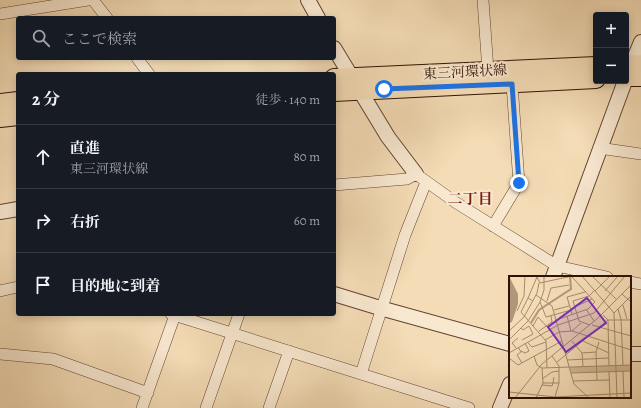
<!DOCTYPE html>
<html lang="ja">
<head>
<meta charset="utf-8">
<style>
  body { margin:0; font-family:Alegreya,"Noto Serif JP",serif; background:#242831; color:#f1f3f6 }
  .controls { position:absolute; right:12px; top:12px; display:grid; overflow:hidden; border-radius:4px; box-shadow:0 2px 10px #0003 }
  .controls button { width:36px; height:36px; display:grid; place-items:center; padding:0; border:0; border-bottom:1px solid #363941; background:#171b24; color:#f1f3f6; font:20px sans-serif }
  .stop { position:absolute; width:12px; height:12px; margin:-9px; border:3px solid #1a73e8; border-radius:50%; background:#fff }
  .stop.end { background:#1a73e8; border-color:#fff; box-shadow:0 1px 4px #0008 }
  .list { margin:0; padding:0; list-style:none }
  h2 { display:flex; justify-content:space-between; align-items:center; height:52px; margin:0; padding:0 16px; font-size:17px }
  h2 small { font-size:13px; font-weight:400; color:#9ea1a6 }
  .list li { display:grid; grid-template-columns:26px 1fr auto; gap:12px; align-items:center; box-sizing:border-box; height:64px; padding:0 16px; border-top:1px solid #363941 }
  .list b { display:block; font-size:15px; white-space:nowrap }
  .list p { margin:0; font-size:13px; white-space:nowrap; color:#9ea1a6 }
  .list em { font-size:13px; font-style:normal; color:#9ea1a6 }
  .icon { flex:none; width:22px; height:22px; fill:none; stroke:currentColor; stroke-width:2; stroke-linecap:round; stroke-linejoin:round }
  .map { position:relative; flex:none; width:641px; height:408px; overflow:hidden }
  .search { position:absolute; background:#171b24; box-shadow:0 2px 10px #0003; left:16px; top:16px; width:320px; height:44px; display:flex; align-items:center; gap:10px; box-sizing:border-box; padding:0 14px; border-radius:4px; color:#9ea1a6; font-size:15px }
  .panel { position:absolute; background:#171b24; box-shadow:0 2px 10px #0003; left:16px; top:72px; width:320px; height:244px; border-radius:4px }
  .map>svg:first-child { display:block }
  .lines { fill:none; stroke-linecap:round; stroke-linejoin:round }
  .minor-casing { stroke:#614430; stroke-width:12 }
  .tertiary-casing { stroke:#614430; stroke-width:16 }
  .primary-casing { stroke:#301103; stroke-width:20 }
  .minor { stroke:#f8e8d0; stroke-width:11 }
  .tertiary { stroke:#f8e8d0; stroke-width:14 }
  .primary { stroke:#f4dcb6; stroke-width:18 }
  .route { stroke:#1a73e8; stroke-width:5 }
  .labels { text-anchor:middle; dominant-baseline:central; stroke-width:4; stroke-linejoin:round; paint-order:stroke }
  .street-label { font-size:14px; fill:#301103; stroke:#f8e8d0 }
  .neighbourhood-label { font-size:15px; font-weight:bold; fill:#7a1f14; stroke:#f8e8d0 }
  .inset-river { fill:none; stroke:#b19779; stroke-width:2 }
  .inset-road { fill:none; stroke:#a68b6e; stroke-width:1 }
  .view { fill:#7b2cbf; fill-opacity:0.15; stroke:#7b2cbf; stroke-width:2 }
  .inset-edge { fill:none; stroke:#301103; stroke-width:2 }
</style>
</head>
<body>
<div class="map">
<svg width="641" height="408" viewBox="0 0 641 408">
  <rect width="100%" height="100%" fill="#f4dcb6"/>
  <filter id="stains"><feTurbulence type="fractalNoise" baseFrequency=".005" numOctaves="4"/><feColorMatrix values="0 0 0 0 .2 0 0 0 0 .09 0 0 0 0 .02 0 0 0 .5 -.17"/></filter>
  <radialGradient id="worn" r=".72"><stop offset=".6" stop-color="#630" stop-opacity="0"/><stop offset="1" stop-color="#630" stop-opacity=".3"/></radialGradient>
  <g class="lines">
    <defs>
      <path id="minor" d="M93,0L107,18
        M483,0L488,71
        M0,14L88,0
        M137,58L149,74
        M599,148L641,154
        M334,185L407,179L416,174L455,202L557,266L607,277
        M493,226L519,183L512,84
        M630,282L641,284
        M0,291L18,287
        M171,314L469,408
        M0,354L53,359L148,393
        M361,374L405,235L426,182
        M142,408L175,315
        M206,408L239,314
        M269,408L289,351"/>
      <path id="tertiary" d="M308,0L318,18
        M334,48L388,137L416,174
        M628,73L641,42
        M0,212L18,209
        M553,277L625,81
        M334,294L380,308L510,344
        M630,354H641
        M500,408L510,384"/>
      <path id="primary" d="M626,65L641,64
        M626,77H641
        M334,78L596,66
        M334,92L596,79
        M0,103L18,101
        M0,118L18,116"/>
    </defs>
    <use href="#minor" class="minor-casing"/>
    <use href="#tertiary" class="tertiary-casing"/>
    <use href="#primary" class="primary-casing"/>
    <use href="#minor" class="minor"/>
    <use href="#tertiary" class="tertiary"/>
    <use href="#primary" class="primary"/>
  </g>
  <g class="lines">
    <path class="route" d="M384,89L512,84L519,183"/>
  </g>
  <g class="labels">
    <g class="street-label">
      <text transform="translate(465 72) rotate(-3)">東三河環状線</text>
    </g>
    <g class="neighbourhood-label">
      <text x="470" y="199">二丁目</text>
    </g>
  </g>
  <g transform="translate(509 276)">
    <rect width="122" height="122" fill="#f4dcb6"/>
    <path d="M122,89V95L62,97L60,91Z" fill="#d3b998"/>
    <path d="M0,0L9,18V28L3,46L0,47Z" fill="#b19779"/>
    <path class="inset-river" d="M22,47L30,34L62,13L61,0"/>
    <path class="inset-road" d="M73,0L105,37L108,122M83,0L107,23M86,15L101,0M96,15L109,0M113,18L122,26M27,19L43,30L65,108L80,122M19,22L28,1L31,7L63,0M38,25L42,12L60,9M31,26L37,41L62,34M70,29L83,23M114,29L118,43M77,33L85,45M109,33L112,43L114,89M45,34L60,30M8,35L15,20L16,0M105,37L122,20M63,38L58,21L76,16M94,39L99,44L100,90M58,40L62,55M47,44L79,33L86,26L63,1M81,49L70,45L64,25L80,20L85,15M83,49L122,60M24,50L12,36L19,22L24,25M12,52L14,54L20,50L24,58L13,64M0,55L15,41L28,17L30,7M30,55L43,46L42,40M63,55L72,47M0,64L19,45L31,26L35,14V0M36,64L50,56L63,55L122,74M63,65L73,77L74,90M74,65L100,77M18,66L23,71L37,66M9,71L12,76L8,79L13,87M7,72L3,67L9,62M12,75L16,77L20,75L16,67M0,77L49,49L85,37L116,0M73,77L87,76M25,80L28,89L33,92L34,107L27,122M43,80L50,90V107L46,121M0,82L9,89L53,65M58,84L100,82M48,86L99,44H122M33,92L122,89M38,92L37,65L24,50L29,41L41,54M100,95L101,122M114,95L115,122M62,97L122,95M33,103L43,96L50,95M88,104L87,76L90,66M64,105L100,104M34,107H44L45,101M33,109L43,110L44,107H50M0,116L46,121L122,117M6,122L33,88L89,42L122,9"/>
    <path class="view" d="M78,22L97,47L57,76L39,51Z"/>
    <rect width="122" height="122" class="inset-edge"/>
  </g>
  <rect width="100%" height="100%" filter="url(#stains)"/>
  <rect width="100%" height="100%" fill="url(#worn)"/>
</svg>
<div class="controls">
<button>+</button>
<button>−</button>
</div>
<div class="stop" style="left:384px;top:89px"></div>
<div class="stop end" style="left:519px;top:183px"></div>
<div class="search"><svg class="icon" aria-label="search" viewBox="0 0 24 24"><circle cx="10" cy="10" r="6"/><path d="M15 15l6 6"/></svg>ここで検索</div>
<section class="panel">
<h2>2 分<small>徒歩 · 140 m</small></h2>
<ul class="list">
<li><svg class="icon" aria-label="ahead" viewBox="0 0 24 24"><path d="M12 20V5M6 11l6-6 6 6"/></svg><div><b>直進</b><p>東三河環状線</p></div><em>80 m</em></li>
<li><svg class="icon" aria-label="right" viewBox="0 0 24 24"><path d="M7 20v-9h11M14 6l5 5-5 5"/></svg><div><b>右折</b></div><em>60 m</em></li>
<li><svg class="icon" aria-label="arrive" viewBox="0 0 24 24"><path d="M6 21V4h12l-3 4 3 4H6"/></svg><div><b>目的地に到着</b></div></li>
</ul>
</section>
</div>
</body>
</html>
